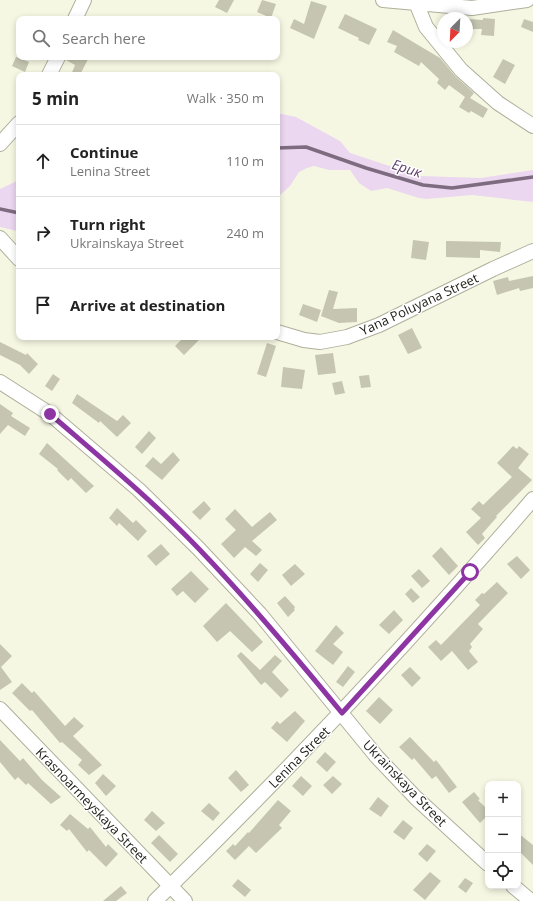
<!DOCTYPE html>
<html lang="en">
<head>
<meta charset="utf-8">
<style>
  body { margin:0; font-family:"Open Sans",sans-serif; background:#f6f6f6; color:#222 }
  .controls { position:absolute; right:12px; bottom:12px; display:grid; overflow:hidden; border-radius:8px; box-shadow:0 2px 6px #0003 }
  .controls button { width:36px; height:36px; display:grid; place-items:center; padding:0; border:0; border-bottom:1px solid #e0e0e0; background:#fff; color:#222; font:20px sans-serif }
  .compass { position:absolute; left:437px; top:12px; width:36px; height:36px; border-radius:50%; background:#fff; box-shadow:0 2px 6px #0003; rotate:204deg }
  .stop { position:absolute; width:12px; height:12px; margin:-9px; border:3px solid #8d36a3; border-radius:50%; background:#fff }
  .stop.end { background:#8d36a3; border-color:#fff; box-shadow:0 1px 4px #0008 }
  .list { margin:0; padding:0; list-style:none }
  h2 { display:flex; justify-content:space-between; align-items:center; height:52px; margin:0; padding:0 16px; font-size:17px }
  h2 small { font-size:13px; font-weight:400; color:#767676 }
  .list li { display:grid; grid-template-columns:26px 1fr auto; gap:12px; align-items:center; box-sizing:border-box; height:72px; padding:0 16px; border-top:1px solid #e0e0e0 }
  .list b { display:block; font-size:15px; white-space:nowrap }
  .list p { margin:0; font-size:13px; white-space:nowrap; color:#767676 }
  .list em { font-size:13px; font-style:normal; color:#767676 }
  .icon { flex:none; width:22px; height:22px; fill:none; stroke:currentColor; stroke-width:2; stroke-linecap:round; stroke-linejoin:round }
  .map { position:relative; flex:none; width:533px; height:901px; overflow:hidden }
  .search { position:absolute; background:#fff; box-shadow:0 2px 6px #0003; left:16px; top:16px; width:264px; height:44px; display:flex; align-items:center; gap:10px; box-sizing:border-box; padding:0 14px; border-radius:8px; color:#767676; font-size:15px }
  .panel { position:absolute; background:#fff; box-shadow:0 2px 6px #0003; left:16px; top:72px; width:264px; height:268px; border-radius:8px }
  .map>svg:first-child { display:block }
  .green { fill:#ebd7f0 }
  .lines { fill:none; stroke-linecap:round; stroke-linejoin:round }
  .stream { stroke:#7d6c7f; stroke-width:3.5 }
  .building { fill:#c5c5b1 }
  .minor-casing { stroke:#afaf9b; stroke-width:16 }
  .minor { stroke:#fff; stroke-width:14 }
  .route { stroke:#8d36a3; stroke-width:5 }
  .labels { text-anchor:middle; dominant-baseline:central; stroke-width:3; stroke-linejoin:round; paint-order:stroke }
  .street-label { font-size:13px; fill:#1c1c15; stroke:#fff }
  .water-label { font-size:14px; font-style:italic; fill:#62406c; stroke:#fff }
</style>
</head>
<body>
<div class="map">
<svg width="533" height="901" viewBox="0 0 533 901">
  <rect width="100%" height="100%" fill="#f6f7e2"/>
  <path class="green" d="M277,113L296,117L340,141L350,153L420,176L481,178L533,170V202L472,195L426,199L419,198L387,188L371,191L359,183L350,170H329L314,166L307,168L299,172L290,186L277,198Z
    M19,180V230L17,231L0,227V189Z"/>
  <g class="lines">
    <path class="stream" d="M277,148L306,147L366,168L423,185L452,188L533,177
      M0,209L19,213"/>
  </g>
  <path class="building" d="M219,0H234L227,13L215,7Z
    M262,0L276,4L271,18L257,12Z
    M311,1L327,6L314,39L290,28L294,19L304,24Z
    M345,14L377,29L369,45L358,40L359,38L338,28Z
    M483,18L495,19L494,36L481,35L482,29H468L469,19L483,20Z
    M524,19L533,22V32L521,27Z
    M393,30L440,58L455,76L474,93L470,98L488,109L483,118L471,111L469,113L459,107L465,97L449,85L445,90L437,83L439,79L421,62L419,66L394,52L397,46L387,42Z
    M16,57L29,62L25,72L12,66Z
    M66,57H89L80,75H71L75,65L66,60Z
    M503,59L515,65L505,84L493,77Z
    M413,240L429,242L426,260L411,258Z
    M446,241L501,242L500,252L480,250V258L446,257Z
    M533,276V288L520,291L519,288L497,295L493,281L508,277L509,281Z
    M329,290L338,292L333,309L357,308V322L339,323L321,316Z
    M303,304L321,310L317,322L299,315Z
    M412,328L422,348L408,354L398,335Z
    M184,337H202L184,355L175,346Z
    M0,342L26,355L27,353L38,364L29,374L20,365L0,355Z
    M267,343L276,346L266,377L257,374Z
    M333,353L336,373L318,375L315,355Z
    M283,367L305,370L302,389L281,387Z
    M53,374L60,379L52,391L45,386Z
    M369,375L371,387L361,388L359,376Z
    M342,381L345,393L335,395L332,383Z
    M77,394L117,421L123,415L131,423L117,437L100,421L99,423L72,403Z
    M0,404L13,413L11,416L30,428L25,436L8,425L0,434Z
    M149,431L156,438L142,454L135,447Z
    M47,443L94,486L86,493L71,478L68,481L57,470L58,469L39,454Z
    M513,446L517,449L519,446L529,454L518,468L532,480L496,516L497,517L482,534L485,538L478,545L466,532L481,518L471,509L479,501L483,505L512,477L497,463Z
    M173,452L180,460L162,480L145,466L153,457L161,464Z
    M204,501L211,509L200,520L192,512Z
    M117,508L133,523L136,520L147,531L138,541L119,523L117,526L109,518Z
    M235,509L252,527L270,512L277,520L252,541L262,550L256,556L245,547L234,558L221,544L236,530L225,519Z
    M161,544L170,554L156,566L147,556Z
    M441,547L458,566L449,575L432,556Z
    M517,556L530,570L521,579L507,564Z
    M260,563L268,570L258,582L250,574Z
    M295,564L305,574L291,586L282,575Z
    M419,569L430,581L422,588L411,576Z
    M191,571L209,589L195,603L183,591L177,596L171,589Z
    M497,582L508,593L478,624L483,629L470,644L472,647L469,651L478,662L468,670L452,651L441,661L428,647L436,640L441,645L480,605L475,600L482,593L484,594Z
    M411,588L420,597L413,603L405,594Z
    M285,596L295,607L294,609L295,610L288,617L277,603Z
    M226,603L263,642L252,652L230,631L217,642L203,626Z
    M394,610L403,620L389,634L379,625Z
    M336,625L344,633L333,644L343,652L333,665L315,651Z
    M0,644L12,656L1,667L12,682L0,690Z
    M241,652L260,670L275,655L282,661L272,672L289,690L281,698L265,682L261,685L237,656Z
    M348,666L355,672L343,687L336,682Z
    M410,667L421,678L412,687L401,675Z
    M22,683L32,693L34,691L65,726L74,717L84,726L73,736L102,765L89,775L78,765L82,760L62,742L60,743L32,710L30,711L12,693Z
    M379,697L393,710L380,724L366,711Z
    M295,711L305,721L287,742L271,728L277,721L280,724Z
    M410,737L434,762L436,760L457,787L449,793L436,776L432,779L414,758L412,760L399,747Z
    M0,740L20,761L23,758L42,780L61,797L51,804L28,783L26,785L18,777L15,780L0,762Z
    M325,752L336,762L327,772L316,762Z
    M236,770L249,785L241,792L228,778Z
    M103,774L116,786L106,796L95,783Z
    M301,776L312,786L303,796L292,786Z
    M333,776L342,784L332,794L323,785Z
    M474,792L480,799L478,800L488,810V815L480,823L462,802Z
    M378,797L389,806L381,817L369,809Z
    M278,800L291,811L279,825L282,828L256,853L249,846L235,860L226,851L233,844L235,846L248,832L249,833Z
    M209,803L220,813L213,821L201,811Z
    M152,811L165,823L156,831L144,820Z
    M70,814L88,829L90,827L106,847L108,844L118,854L106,867L89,850L87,852L69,829L67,831L60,825Z
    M403,820L413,828L404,840L393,832Z
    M518,833L533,845V865L518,850Z
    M159,835L178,854L170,862L151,843Z
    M427,844L436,851L427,862L418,854Z
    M430,872L441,881L425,900L413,890Z
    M465,878L473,883L466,893L458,887Z
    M238,879L251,890L245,897L232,886Z
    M121,886L127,893L116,901H103Z"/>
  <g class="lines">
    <defs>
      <path id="minor" d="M383,0L472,8L527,0
        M417,5L426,27L461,70L498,103L533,126
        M75,19L84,0
        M49,75L58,57
        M0,144L19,123
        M0,238L19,259
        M277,332L304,340L320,342L347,337L379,325L493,269L533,251
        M0,382L50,414L139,490L198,548L260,614L377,757L416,798L488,864
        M0,709L185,901
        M513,886L531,901
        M155,901C287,772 413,639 533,499"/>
    </defs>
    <use href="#minor" class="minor-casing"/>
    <use href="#minor" class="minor"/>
  </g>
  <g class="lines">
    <path class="route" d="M50,414C101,458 152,500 199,549C249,601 296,657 342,713L470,572"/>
  </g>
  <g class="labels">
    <g class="street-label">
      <text transform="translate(419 304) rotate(-25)">Yana Poluyana Street</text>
      <text transform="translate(299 757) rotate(-45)">Lenina Street</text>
      <text transform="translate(405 783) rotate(46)">Ukrainskaya Street</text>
      <text transform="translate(92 805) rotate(46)">Krasnoarmeyskaya Street</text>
    </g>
    <g class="water-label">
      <text transform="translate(407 168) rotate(18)">Ерик</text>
    </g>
  </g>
</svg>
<div class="controls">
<button>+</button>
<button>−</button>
<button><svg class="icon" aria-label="locate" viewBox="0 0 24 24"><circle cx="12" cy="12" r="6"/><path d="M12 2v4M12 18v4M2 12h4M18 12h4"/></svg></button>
</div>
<svg class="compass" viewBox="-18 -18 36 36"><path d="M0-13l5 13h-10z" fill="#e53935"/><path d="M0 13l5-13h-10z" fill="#767676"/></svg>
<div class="stop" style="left:470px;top:572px"></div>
<div class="stop end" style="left:50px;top:414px"></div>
<div class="search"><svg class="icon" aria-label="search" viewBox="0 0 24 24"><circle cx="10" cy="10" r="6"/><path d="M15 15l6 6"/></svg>Search here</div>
<section class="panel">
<h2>5 min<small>Walk · 350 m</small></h2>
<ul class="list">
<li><svg class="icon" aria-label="ahead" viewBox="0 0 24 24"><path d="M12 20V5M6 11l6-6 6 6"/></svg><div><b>Continue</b><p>Lenina Street</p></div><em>110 m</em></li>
<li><svg class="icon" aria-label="right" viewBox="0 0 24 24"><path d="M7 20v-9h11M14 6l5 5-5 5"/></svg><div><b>Turn right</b><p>Ukrainskaya Street</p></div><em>240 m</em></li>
<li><svg class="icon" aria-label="arrive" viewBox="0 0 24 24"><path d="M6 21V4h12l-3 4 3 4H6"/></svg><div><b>Arrive at destination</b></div></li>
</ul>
</section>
</div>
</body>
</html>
